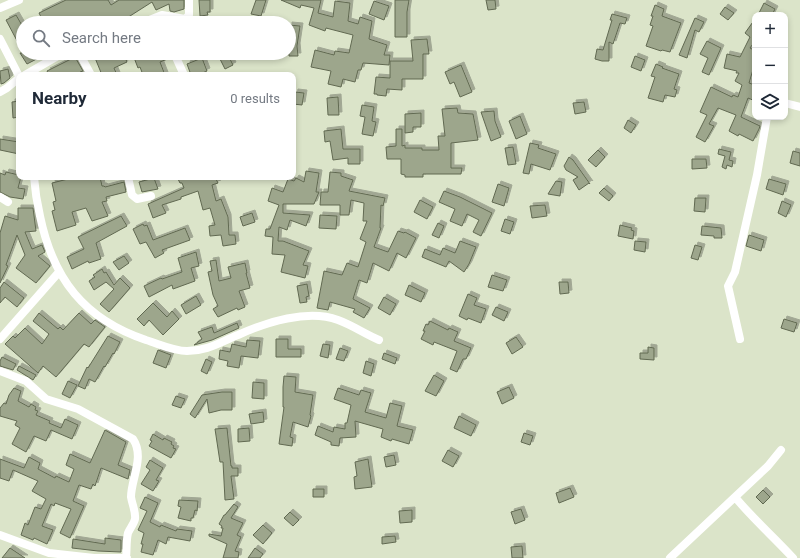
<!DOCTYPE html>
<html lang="en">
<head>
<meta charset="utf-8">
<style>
  body { margin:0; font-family:Roboto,sans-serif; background:#f6f6f7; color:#1f2937 }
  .controls { position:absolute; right:12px; top:12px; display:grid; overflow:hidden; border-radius:8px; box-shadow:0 2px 6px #0003 }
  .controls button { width:36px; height:36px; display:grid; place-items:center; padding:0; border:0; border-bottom:1px solid #e0e1e3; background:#fff; color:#1f2937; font:20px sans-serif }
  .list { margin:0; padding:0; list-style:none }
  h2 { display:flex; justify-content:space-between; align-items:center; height:52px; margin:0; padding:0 16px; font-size:17px }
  h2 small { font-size:13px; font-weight:400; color:#747a83 }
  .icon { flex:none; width:22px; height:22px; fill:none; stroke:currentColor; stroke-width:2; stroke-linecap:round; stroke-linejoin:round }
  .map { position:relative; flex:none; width:800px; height:558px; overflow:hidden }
  .search { position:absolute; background:#fff; box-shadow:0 2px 6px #0003; left:16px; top:16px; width:280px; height:44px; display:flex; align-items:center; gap:10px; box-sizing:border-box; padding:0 14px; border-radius:22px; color:#747a83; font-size:15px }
  .panel { position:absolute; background:#fff; box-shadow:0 2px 6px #0003; left:16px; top:72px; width:280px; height:108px; border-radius:8px }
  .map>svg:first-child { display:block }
  .building { fill:#9da68c; stroke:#616951; filter:url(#shadow) }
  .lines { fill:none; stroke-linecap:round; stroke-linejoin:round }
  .minor { stroke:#fff; stroke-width:8 }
</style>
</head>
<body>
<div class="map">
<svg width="800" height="558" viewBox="0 0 800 558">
  <defs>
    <filter id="shadow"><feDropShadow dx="3" dy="-3" stdDeviation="0" flood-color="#0004"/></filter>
  </defs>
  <rect width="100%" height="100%" fill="#dbe4c9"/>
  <path class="building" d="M66,0H108L111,5L119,0H184V9L174,12L170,11L169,4L156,10L152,2L119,23H44L39,13Z
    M199,0H210V12H207L208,15L200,16Z
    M256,0H266L261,16L251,14Z
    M281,0H321L318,13L333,17L335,1L350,3L348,21L358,24L360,17L372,21L369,39L387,45L384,55H390L389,65L363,63L361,70H358L355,82L343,79L341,87L328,84L331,71L311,67L315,50L334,55L335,51L349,53L353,35L326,28L325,31L309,25L314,8L301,5L300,8Z
    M395,0H409L407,12V37H395Z
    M486,0H495L496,9L488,10Z
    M374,1L389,6L384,20L369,14Z
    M764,3L775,9L772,15H758Z
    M655,5L664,9L662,16L681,23L670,52L662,50L661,51L646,46L653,26L650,25L653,16H651Z
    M725,7L734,13L728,20L720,14Z
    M612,14L627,18L625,24L620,23L613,44L609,42V61H602L595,59L597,49L603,50L612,20H610Z
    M16,15L23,27V52L6,20Z
    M695,18L704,22L699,32L695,30L687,58L679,55Z
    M755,19V41L750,48L754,50L753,53L755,54V63L749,83L755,85V101L748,98L741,117L760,126L759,129L753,141L739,134L738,136L729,131L736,115L718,108L709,124L714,126L705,142L696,137L707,115L700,112L711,87L732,97L733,95L738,97L742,85L735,81L739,73H736L737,71L724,68L727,54L740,57L750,37L745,33Z
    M289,25L300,26L297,46L298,56H289Z
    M427,39L429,54H423V79H402V90L387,89L386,96L377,95V94H374L376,77L390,78V61H413L411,40Z
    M707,41L721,48L709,75L702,72L708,58L700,54Z
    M20,53H48L27,64Z
    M93,53H123L127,62L114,68L117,75H102Z
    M139,53H169L170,58L160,62L165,75H143L140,67L138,68L133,55Z
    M217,53H227L233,65L225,69Z
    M635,56L645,60L641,71L631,67Z
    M75,57L83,71L80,72L82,75H49L47,71Z
    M202,58L207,71L198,75H191L187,64Z
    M656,64L663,67L662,68L679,74L674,89L677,90L675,97L665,95L663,102L648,98L655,77L651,76Z
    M461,65L472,92L460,97L454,82L450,84L445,72Z
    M8,69L10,78L4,83L1,84L0,71Z
    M295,92L304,93L302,105L293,104Z
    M338,97L339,115H328L327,98Z
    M19,101V117L13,118L12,102Z
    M584,102L586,112L575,114L573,103Z
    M362,105L374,107L372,121L376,122L373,136L362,134L365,117L360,116Z
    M457,108L458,113L473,114L478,140L451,143V168H462L461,174H423V177H405V175L401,174V159H387L386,147L396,146V129H402V146L405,145V148H422V150H439L438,136H445L442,109Z
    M494,111L495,121L501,137L491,141L481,112Z
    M421,113V127H413V132L405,133V114Z
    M520,116L527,134L516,139L509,121Z
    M628,120L636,125L631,133L624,128Z
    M341,129L343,149H360V164H348V158L333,160L330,141L325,142L324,131Z
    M0,139L19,142V154L0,150Z
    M530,143L539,145L538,148L556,154L550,170L531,164L529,174L523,173Z
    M513,147L516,164L508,165L505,148Z
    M719,149L731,152L729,160L733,161L732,167L727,165L726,169L722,167L725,156L718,154Z
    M598,150L605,157L596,167L588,160Z
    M793,151L800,153V166L790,163Z
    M569,157L573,160L590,184L589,183L579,190L573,180L578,177L566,170L564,166Z
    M692,159H706L707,168L692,169Z
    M306,171L319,173L316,192H319L314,204H283V213L310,215L306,226L290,220L287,230L279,227L278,241H283L309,251L303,265L308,266L305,278L281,272L285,255L272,254L273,237L265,236L266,229H270L279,205L268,201L272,188L283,192L288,179L294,181L296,178L304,182Z
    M6,172L19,175V177H21L18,188L25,189L23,199L10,197L0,192V173L5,175Z
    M330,172L341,173V176L353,180L349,191L385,198L383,206L381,205L380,228H381L374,247L388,252L398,231L404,233L405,232L416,238L406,258L397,253L389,271L373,263L367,283L359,280L353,299L370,308L364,318L353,312L355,309L330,302L328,310L317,308L324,271L342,275L347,263L358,267L366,242L360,239L367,221H363L364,203L351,200L349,215H340V205H320L321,192H328Z
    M76,177H100L102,186H104L105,187L124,182L126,192L106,197L107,201L102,202L108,216L92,221L86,208L72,212L76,225L57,231L52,211L55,210L53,202L56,201L52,183Z
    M177,177H215L218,183L212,185L216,201L221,199L228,217L229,235H235L236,244L223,246L221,235L210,236L209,226L215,225L210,208L203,210L198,191L181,197V199L162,205L166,213L153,218L148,204L184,188L182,183H180Z
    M154,178L158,189L142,192L139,182Z
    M769,179L786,184L783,195L766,189Z
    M556,181L562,182L560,196L548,194Z
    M498,184L509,188L504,206L492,202Z
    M604,188L613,196L609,201L599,193Z
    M444,191L460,197L492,213L481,236L473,232L479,220L467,214L462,226L450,221L455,209L439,202Z
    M695,198H706L705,212L694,211Z
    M420,200L433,207L427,219L414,212Z
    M782,201L791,205L786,217L778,213Z
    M545,205L547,216L532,218L530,206Z
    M18,208H33L36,231L25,232L32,249L42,245L45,252L38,256L50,266L36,283L16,268L25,255L17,235L6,265L8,266L0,283V233L5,216L18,220Z
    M252,213L255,222L243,226L240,217Z
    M320,215L337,216L336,229L319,228Z
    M121,216L127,226L96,243L101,259L89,263L88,261L72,269L67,257L84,249L78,237Z
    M505,219L514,222L510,234L501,231Z
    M438,223L444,226L439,238L432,235Z
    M143,224L144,226L147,225L153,240L185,228L190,240L162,250L164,253L155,258L146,242L140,244L133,229Z
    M620,225L632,228L631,230L634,231L633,239L618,236Z
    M702,226L721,228L722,238H714V236L701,235Z
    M749,235L764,240L761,251L746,246Z
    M460,241L476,247L469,264L464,272L449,261L446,267L422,257L425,249L440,255L443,248L455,253Z
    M635,241L646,242L645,252L634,250Z
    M695,245L702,247L698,260L691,258Z
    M196,252L199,266L191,268L195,281L173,289L172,285L149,297L144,286L161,278L162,279L182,272L178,258Z
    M124,256L129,263L119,270L113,262Z
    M216,260L219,281L231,278L228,267L245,263L247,273H246L250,288L239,291L245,307L238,310L237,308L218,317L213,309L218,306L213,295L208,272L212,271L210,261Z
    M102,269L104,273L106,272L114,285L120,278L130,288L109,312L100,304L114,289L106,282L94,290L89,281L95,277L93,275Z
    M492,275L507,280L503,291L488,287Z
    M4,282L24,298L17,307L5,297L0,303V288Z
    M559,282H568L569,293L560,294Z
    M307,284L309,296L306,297L307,302L300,303L297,286Z
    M409,285L425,293L421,302L405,295Z
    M468,294L477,298L474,305L486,309L481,323L468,318L467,320L459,316Z
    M196,296L201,305L186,314L181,305Z
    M384,297L396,304L390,315L378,308Z
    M153,303L167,317L172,311L179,319L163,335L149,320L144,326L137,319Z
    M496,307L508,312L504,321L492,315Z
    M39,313L58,329L60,327L63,330L79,313L91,324L95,320L105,327L89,347L84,344L56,377L43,366L38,373L5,344L13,336L15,338L25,328L42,344L49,334L33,321Z
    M784,319L797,323L794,332L781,328Z
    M430,321L448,330L449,328L458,332L454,341L471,348L466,359H463L457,372L450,369L457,351L434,342L433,345L421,339L425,331H423L426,324L428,325Z
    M237,323L239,328L212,340L194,345L202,339L198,332L212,327L214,333Z
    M108,336L120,342L114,354L113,353L105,367L104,366L95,382L89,379L85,389L78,386L87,367L88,368Z
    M516,337L523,347L512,354L506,343Z
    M276,339H288V349H301V357H276Z
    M247,340L260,341L258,358L241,356L239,368L227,366L228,361L219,359L220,350L230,352L232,344L246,347Z
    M323,344L330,345L328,358L320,356Z
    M648,347L654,348V360L640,359V353H648Z
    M340,348L348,351L344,361L336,359Z
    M158,350L171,355L166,368L153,363Z
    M384,353L397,358L395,364L382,359Z
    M2,357L16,364L13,370L0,366V361Z
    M206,359L212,362L207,374L201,371Z
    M366,361L374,364L371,376L363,373Z
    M19,366L36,375L33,380L17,370Z
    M434,375L444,381L436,396L425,391Z
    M284,376L296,377L295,392L313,395L310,415L311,416L308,427L293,422L290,437L293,438L292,446L279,444L284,407H283V387Z
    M68,381L77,385L70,398L62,394Z
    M253,382L264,383V399L252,398Z
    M509,387L514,398L502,404L497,392Z
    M14,388L21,391L18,401L29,407L31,404L36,407L35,410L38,411L36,415L50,421L49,423L61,428L65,419L78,425L72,439L51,430L46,441L34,436L26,452L12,444L20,428L15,425L17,421L0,416V408L4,403L6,404L9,395Z
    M338,388L359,395L361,390L371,393L365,412L386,418L390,403L402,406L397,426L413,430L409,444L392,439L391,441L381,437L383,429L355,421L356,437L340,438L339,446L331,445V442L315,435L318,426L333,432L334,427L345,429V423H347L351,405L334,399Z
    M222,392H232V410H221L209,413L207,399L195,418L190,414L202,395Z
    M176,396L185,399L181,408L172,405Z
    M263,412L264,422L251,424L249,414Z
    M459,416L476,425L471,436L454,428Z
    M227,428L231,466H232V468H238V476H231L234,499L225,500L223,462H220L215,429Z
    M249,428L250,441L238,442V429Z
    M105,430L126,442L118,465L130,470L128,479L101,468L95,486L93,484L91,489L79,485L73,501L84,506L70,538L60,533L71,509L55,503L54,506L51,504L42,526L53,530L47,544L34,538L33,540L21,535L25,523L28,525L35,507L41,509L46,499L32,491L38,481L13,470L9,481L0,478V459L24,468L29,457L40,463L38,469L55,478L56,476L69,482L74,469L66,465L70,454L90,463Z
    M524,433L533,436L530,445L521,442Z
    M153,434L163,440L164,438L172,442L171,444L174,446L173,448L176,449L171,458L149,446L152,441L150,440Z
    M448,450L459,456L453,467L442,461Z
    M394,455L396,465L386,467L384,457Z
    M368,459L372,487L355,489L354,477L357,476L355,462Z
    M150,460L163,468L156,480L159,481L153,491L141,484L150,470L146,467Z
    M570,488L574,497L559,503L556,493Z
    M313,489H324V497H313Z
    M763,490L770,497L763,504L756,497Z
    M145,497L158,503L150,522L160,527L161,525L176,531L177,529L192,531L190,541L168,537L166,544L158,540L153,555L141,552L143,544H141L144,533L138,530L147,511L140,508Z
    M179,500L198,501L197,511L195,510L193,518H191V521L178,518L181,507L178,506Z
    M234,504L238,507L231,518L243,523L237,535L241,537L235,551L239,552L238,558H223L227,544L209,536V534L221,536L223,528H221L222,526L219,524L224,515H225Z
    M521,509L525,520L515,524L511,512Z
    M412,510V522L400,523L399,511Z
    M290,512L299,520L293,526L284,518Z
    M263,525L272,533L263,544L253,535Z
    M395,536L396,542L382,544V537Z
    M105,538L121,540V552L98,551L72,548L73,539L105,544Z
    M522,546L523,558H512L511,547Z
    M10,548L25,558H2Z
    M255,548L263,554L260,558H248Z"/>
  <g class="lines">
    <path class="minor" d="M0,8L19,0
      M142,23L162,15L185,19L189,15V0
      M0,39L19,76
      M79,53L91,75
      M174,53L184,75
      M25,75L63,53
      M0,92L7,88L19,78
      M785,103L800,107
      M34,177C35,190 37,203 40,216C53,279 84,319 146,340C159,344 174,351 187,351C208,351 220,342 238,335C266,322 308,309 338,320C352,325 365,334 379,340
      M128,177L132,195L137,199L151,196
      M0,197L8,202
      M0,339L59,272
      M740,339L728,286L735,272L757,175L767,117
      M0,371L26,381L46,399L78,409L133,439C145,457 131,479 131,497C132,504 136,512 135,519C134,524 130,528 128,533C126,541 127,550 126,558
      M735,497C753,519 774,537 793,558
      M0,535L49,553L94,558H127
      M670,558L768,466L781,450"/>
  </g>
</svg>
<div class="controls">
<button>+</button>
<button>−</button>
<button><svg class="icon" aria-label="layers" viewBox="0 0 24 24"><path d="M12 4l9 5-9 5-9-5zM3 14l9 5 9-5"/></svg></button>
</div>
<div class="search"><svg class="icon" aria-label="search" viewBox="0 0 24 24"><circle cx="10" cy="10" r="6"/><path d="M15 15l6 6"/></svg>Search here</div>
<section class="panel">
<h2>Nearby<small>0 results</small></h2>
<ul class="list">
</ul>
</section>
</div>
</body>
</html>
